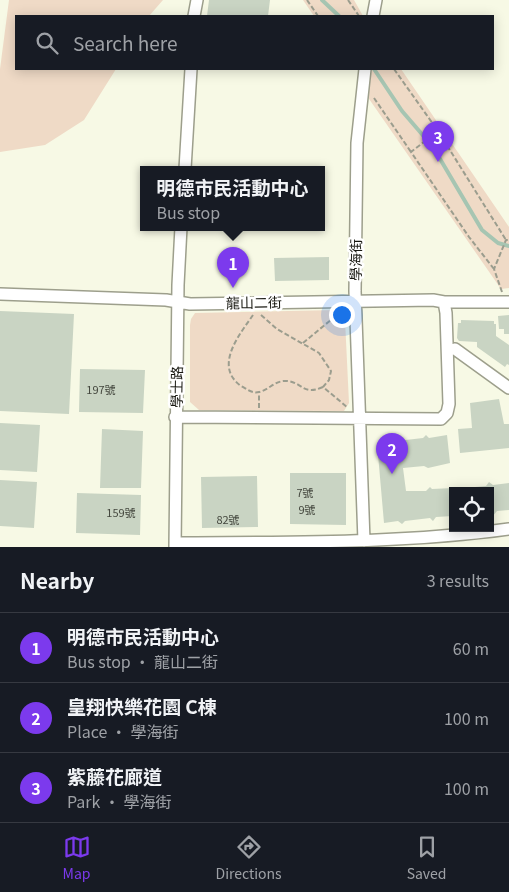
<!DOCTYPE html>
<html lang="en">
<head>
<meta charset="utf-8">
<style>
  body { margin:0; font-family:Georgia,"Noto Sans TC",serif; background:#20242c; color:#f1f3f6 }
  .controls { position:absolute; right:15px; bottom:15px; display:grid; overflow:hidden; border-radius:0px; box-shadow:0 2px 12px #0003 }
  .controls button { width:45px; height:45px; display:grid; place-items:center; padding:0; border:0; border-bottom:1px solid #363941; background:#171b24; color:#f1f3f6; font:25px sans-serif }
  .you { position:absolute; left:341px; top:314px; width:18px; height:18px; margin:-12px; border:4px solid #fff; border-radius:50%; background:#1a73e8; box-shadow:0 0 0 8px #1a73e833 }
  .badge { display:grid; place-items:center; width:32px; height:32px; border-radius:50%; background:#7c3aed; color:#fff; font-size:16px; font-weight:700 }
  .pin { position:absolute; translate:-50% -41px; filter:drop-shadow(0 1px 2px #0008) }
  .pin::after { content:''; position:absolute; top:26px; width:18px; height:15px; background:inherit; clip-path:polygon(0 0,100% 0,50% 100%) }
  .popup { position:absolute; left:140px; top:166px; width:185px; height:65px; box-sizing:border-box; display:grid; place-content:center; border-radius:0px; background:#171b24; filter:drop-shadow(0 1px 4px #0005); font-size:16px; white-space:nowrap; color:#9ea1a6 }
  .popup b { font-size:19px; color:#f1f3f6 }
  .popup::after { content:''; position:absolute; left:50%; top:100%; margin-left:-10px; border:10px solid transparent; border-top-color:#171b24 }
  .list { margin:0; padding:0; list-style:none }
  h2 { display:flex; justify-content:space-between; align-items:center; height:65px; margin:0; padding:0 20px; font-size:21px }
  h2 small { font-size:16px; font-weight:400; color:#9ea1a6 }
  .list li { display:grid; grid-template-columns:32px 1fr auto; gap:15px; align-items:center; box-sizing:border-box; height:70px; padding:0 20px; border-top:1px solid #363941 }
  .list b { display:block; font-size:19px; white-space:nowrap }
  .list p { margin:0; font-size:16px; white-space:nowrap; color:#9ea1a6 }
  .list em { font-size:16px; font-style:normal; color:#9ea1a6 }
  .icon { flex:none; width:28px; height:28px; fill:none; stroke:currentColor; stroke-width:2; stroke-linecap:round; stroke-linejoin:round }
  .map { position:relative; flex:none; width:509px; height:547px; overflow:hidden }
  .search { position:absolute; background:#171b24; box-shadow:0 2px 12px #0003; left:15px; right:15px; top:15px; height:55px; display:flex; align-items:center; gap:12px; box-sizing:border-box; padding:0 18px; border-radius:0px; color:#9ea1a6; font-size:19px }
  .sheet { height:275px; background:#171b24 }
  nav { display:flex; justify-content:space-around; align-items:center; box-sizing:border-box; height:70px; border-top:1px solid #363941; background:#171b24; font-size:14px; color:#9ea1a6 }
  nav a { display:grid; justify-items:center; gap:2px }
  nav .on { color:#7c3aed }
  .map>svg:first-child { display:block }
  .green { fill:#efdac6 }
  .lines { fill:none; stroke-linecap:round; stroke-linejoin:round }
  .stream { stroke:#a6c5b2; stroke-width:4 }
  .building { fill:#c9d4c3 }
  .street-casing { stroke:#9d9f8c; stroke-width:14 }
  .path { stroke:#9b9d8e; stroke-width:2; stroke-dasharray:5 2.5; stroke-linecap:butt }
  .street { stroke:#fff; stroke-width:11 }
  .labels { text-anchor:middle; dominant-baseline:central; stroke-width:5; stroke-linejoin:round; paint-order:stroke }
  .number-label { font-size:11px; fill:#44473e }
  .street-label { font-size:14px; fill:#181811; stroke:#fff }
</style>
</head>
<body>
<div class="map">
<svg width="509" height="547" viewBox="0 0 509 547">
  <rect width="100%" height="100%" fill="#f7f9e5"/>
  <path class="green" d="M9,0H163L149,16H16V69H116L84,120L45,145L0,152V69Z
    M303,0H354L363,16H314Z
    M372,69H401L509,227V288L501,289L367,96Z
    M336,310L342,313L345,320L349,403L344,411L199,410L190,402V325L191,319L195,313Z"/>
  <g class="lines">
    <path class="stream" d="M322,0L339,16
      M374,69L402,111L433,147L482,230L498,243L509,246"/>
  </g>
  <path class="building" d="M209,0H270L268,16H207Z
    M329,257V280L275,281L274,258Z
    M0,311L74,314L69,414L0,411Z
    M509,315V334H504V329H499L498,316Z
    M461,320L494,321V324H496V336L509,345V365L507,364L505,367L477,347V342L459,341L457,338L458,323H461Z
    M80,369L145,370L143,413L79,412Z
    M499,399L504,424H509V448L460,453L458,429L472,428L470,403Z
    M0,423L40,425L37,472L0,470Z
    M102,429L143,431L141,488H100Z
    M426,435L429,438L447,435L450,463L428,468L424,466L403,468L406,491H426L430,487L432,489L453,488V516L436,517L433,521L430,518L405,521L402,524L398,521L384,523L377,443L391,441L394,437L397,441L423,438Z
    M290,473H346V525L290,524Z
    M257,476L258,527L202,528L201,477Z
    M0,480L37,482L34,528L0,526Z
    M489,482L493,485L509,483V510L497,511L492,517L490,515V491H464V488L486,486Z
    M77,493L141,495L140,535L76,533Z"/>
  <g class="lines">
    <defs>
      <path id="street" d="M194,16L197,0
        M373,16L376,0
        M185,169L191,69
        M0,294L166,300L190,304L433,300L444,302H509
        M455,349L509,388
        M175,417L441,419L447,413L449,404L446,313L444,302
        M364,541L355,291L357,143L365,69
        M175,543C286,542 398,544 509,529
        M175,547L178,285L181,227"/>
    </defs>
    <use href="#street" class="street-casing"/>
    <path class="path" d="M307,0L318,16
      M348,0L359,16
      M394,69L438,131
      M374,98L411,152
      M494,269L469,237L411,152L438,131L506,240
      M502,292L494,269L506,240H509
      M253,315C240,334 213,366 241,386C247,389 252,394 259,392C269,390 275,380 287,381C302,382 303,396 323,387
      M261,315L277,329L319,353L331,371L329,380L323,387L347,407
      M303,343L338,314
      M259,408V392"/>
    <use href="#street" class="street"/>
  </g>
  <g class="labels">
    <g class="number-label">
      <text x="101" y="389">197號</text>
      <text x="305" y="492">7號</text>
      <text x="307" y="509">9號</text>
      <text x="121" y="512">159號</text>
      <text x="228" y="519">82號</text>
    </g>
    <g class="street-label">
      <text transform="translate(355 260) rotate(-89)">學海街</text>
      <text transform="translate(254 302) rotate(-1)">龍山二街</text>
      <text transform="translate(176 387) rotate(-89)">學士路</text>
    </g>
  </g>
</svg>
<div class="controls">
<button><svg class="icon" aria-label="locate" viewBox="0 0 24 24"><circle cx="12" cy="12" r="6"/><path d="M12 2v4M12 18v4M2 12h4M18 12h4"/></svg></button>
</div>
<div class="you"></div>
<div class="pin badge" style="left:233px;top:288px">1</div>
<div class="popup"><b>明德市民活動中心</b>Bus stop</div>
<div class="pin badge" style="left:392px;top:474px">2</div>
<div class="pin badge" style="left:438px;top:162px">3</div>
<div class="search"><svg class="icon" aria-label="search" viewBox="0 0 24 24"><circle cx="10" cy="10" r="6"/><path d="M15 15l6 6"/></svg>Search here</div>
</div>
<section class="sheet">
<h2>Nearby<small>3 results</small></h2>
<ul class="list">
<li><span class="badge">1</span><div><b>明德市民活動中心</b><p>Bus stop · 龍山二街</p></div><em>60 m</em></li>
<li><span class="badge">2</span><div><b>皇翔快樂花園 C棟</b><p>Place · 學海街</p></div><em>100 m</em></li>
<li><span class="badge">3</span><div><b>紫藤花廊道</b><p>Park · 學海街</p></div><em>100 m</em></li>
</ul>
</section>
<nav>
<a class="on"><svg class="icon" aria-label="map" viewBox="0 0 24 24"><path d="M3 6l6-2 6 2 6-2v14l-6 2-6-2-6 2zM9 4v14M15 6v14"/></svg>Map</a>
<a><svg class="icon" aria-label="directions" viewBox="0 0 24 24"><path d="M12 3l9 9-9 9-9-9zM9 14v-3h6M13 9l2 2-2 2"/></svg>Directions</a>
<a><svg class="icon" aria-label="saved" viewBox="0 0 24 24"><path d="M7 4h10v16l-5-4-5 4z"/></svg>Saved</a>
</nav>
</body>
</html>
